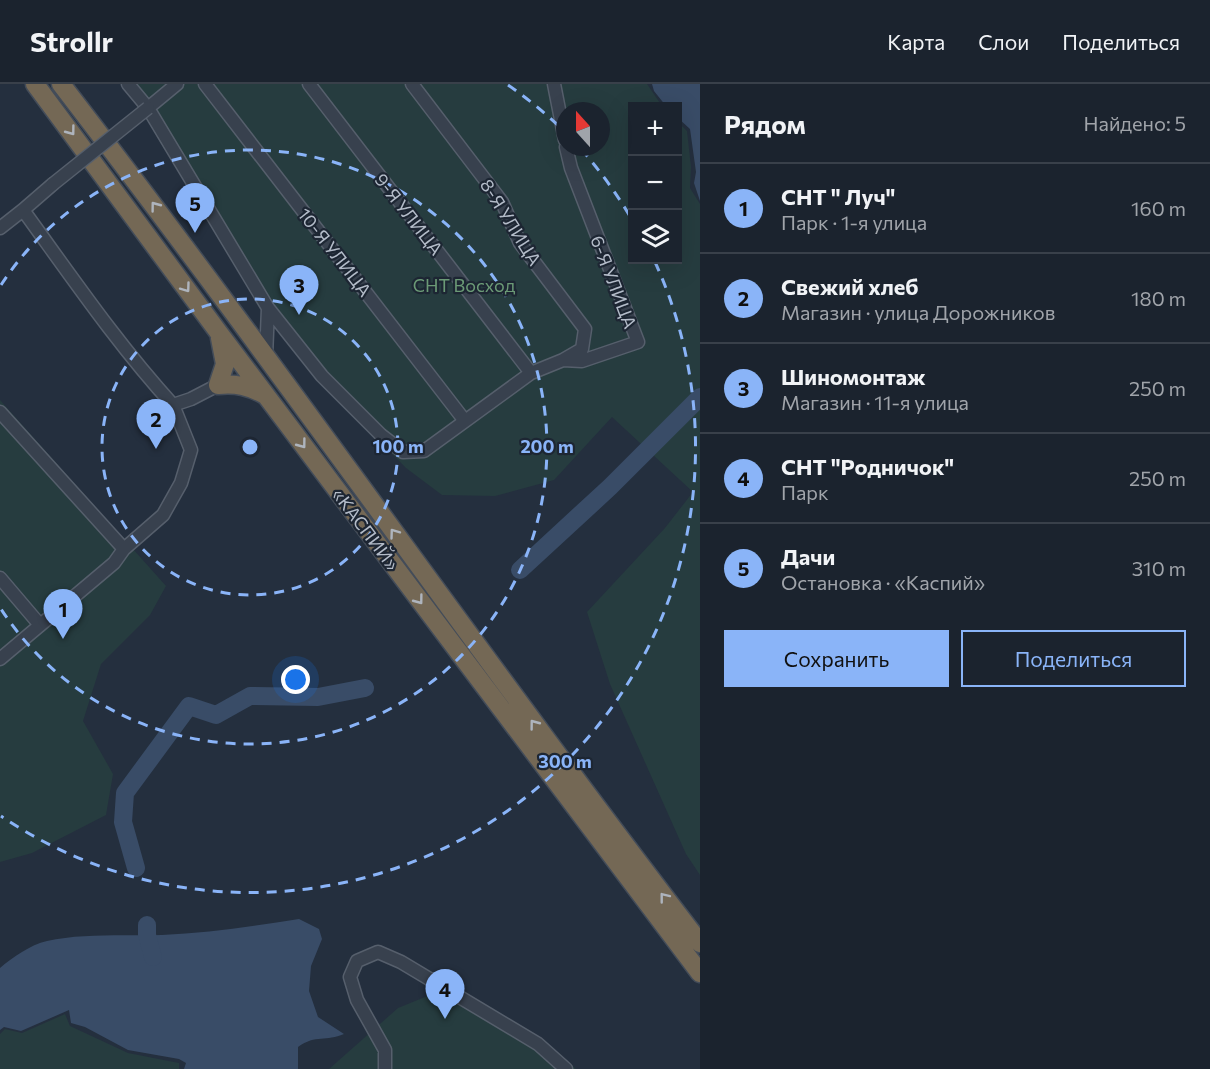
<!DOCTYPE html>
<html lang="ru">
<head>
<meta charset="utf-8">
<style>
  body { margin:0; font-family:Commissioner,sans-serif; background:#282f3a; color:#f1f3f6 }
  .controls { position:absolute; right:18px; top:18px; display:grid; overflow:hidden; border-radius:0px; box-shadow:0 6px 24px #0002 }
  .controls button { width:54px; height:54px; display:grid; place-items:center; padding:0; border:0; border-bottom:2px solid #39404a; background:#1b232e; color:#f1f3f6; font:30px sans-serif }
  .compass { position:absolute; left:556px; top:18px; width:54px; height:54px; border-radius:50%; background:#1b232e; box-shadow:0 6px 24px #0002; rotate:339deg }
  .you { position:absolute; left:296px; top:596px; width:21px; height:21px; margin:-15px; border:4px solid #fff; border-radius:50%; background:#1a73e8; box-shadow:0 0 0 9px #1a73e833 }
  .badge { display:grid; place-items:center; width:39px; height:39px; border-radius:50%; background:#8ab4f8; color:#111; font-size:20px; font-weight:700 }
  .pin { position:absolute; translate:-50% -50px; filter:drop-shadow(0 2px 3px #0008) }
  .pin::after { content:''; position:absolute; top:32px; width:21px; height:18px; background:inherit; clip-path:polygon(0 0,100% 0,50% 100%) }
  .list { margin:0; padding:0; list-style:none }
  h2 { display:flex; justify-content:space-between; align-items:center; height:78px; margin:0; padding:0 24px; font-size:26px }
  h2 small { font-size:20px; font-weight:400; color:#a0a4aa }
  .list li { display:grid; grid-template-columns:39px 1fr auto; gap:18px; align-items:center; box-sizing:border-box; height:90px; padding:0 24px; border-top:2px solid #39404a }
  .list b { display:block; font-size:22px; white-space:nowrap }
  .list p { margin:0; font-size:20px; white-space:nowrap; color:#a0a4aa }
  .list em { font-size:20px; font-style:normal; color:#a0a4aa }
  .actions { display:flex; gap:12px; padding:18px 24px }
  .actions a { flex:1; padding:14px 0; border:2px solid #8ab4f8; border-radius:0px; text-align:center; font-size:21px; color:#8ab4f8 }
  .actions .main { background:#8ab4f8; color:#111 }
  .icon { flex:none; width:33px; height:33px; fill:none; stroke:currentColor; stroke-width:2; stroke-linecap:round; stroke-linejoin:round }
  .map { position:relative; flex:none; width:700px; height:985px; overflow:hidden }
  header { display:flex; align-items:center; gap:36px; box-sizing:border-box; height:84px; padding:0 30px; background:#1b232e; border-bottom:2px solid #39404a }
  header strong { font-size:28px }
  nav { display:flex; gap:33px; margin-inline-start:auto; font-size:21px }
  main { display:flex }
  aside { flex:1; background:#1b232e }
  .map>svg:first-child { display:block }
  .green { fill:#263c3f; fill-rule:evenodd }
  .water { fill:#394c67 }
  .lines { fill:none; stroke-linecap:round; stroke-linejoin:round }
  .river { stroke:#394c67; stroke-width:18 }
  .minor-casing { stroke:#565f6c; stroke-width:15 }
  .highway-casing { stroke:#434c59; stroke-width:21 }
  .minor { stroke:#38414e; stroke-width:12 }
  .highway { stroke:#746855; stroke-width:18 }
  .minor-bridge-casing { stroke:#565f6c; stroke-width:15; stroke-linecap:butt }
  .minor-bridge { stroke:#38414e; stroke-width:12 }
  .oneway { stroke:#aeb4bd }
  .ring { fill:none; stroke:#8ab4f8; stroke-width:3; stroke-dasharray:10 8 }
  .labels { text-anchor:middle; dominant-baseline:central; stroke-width:4.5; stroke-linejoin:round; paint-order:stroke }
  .street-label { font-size:18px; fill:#b4bcc9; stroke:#1d2633 }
  .park-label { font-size:18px; fill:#6b9a76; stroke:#1d2633 }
  .centre { fill:#8ab4f8; stroke:#1d2633; stroke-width:3 }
  .ring-label { font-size:18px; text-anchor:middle; font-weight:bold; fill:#8ab4f8; stroke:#1d2633; stroke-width:4.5; stroke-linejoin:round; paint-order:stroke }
</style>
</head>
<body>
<header>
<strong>Strollr</strong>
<nav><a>Карта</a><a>Слои</a><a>Поделиться</a></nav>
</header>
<main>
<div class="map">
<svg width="700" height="985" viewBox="0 0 700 985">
  <rect width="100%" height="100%" fill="#242f3e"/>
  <path class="green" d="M124,0H647L662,22H632V176H678V38L687,47L691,83L690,104L700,120V791L686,770L610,600L587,528L665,444L693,408L612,333L554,396L495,412L442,411L406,384L321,297L154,37ZM565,27H601V63H565Z
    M0,316L166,502L150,531L101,580L83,637L113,690L106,731L32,769L0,778Z
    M452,902L562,972L576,985H329L398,924Z
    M65,930L70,942L128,969L179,979V985H0V950L5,945L22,949Z"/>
  <path class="water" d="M652,0H700V117L694,99L696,88L690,45L678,34V22H666L654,7Z
    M299,835L319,845L322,855L311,882L309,907L318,933L344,950C326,958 316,950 298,963V985H184L186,979L179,975L128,966L85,943L71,939L69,926L21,947L4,943L0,946V884C13,873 30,861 47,857C82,849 126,852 162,851C208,849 254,842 299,835Z"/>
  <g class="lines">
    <path class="river" d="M520,486L610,403L700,313
      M136,784L123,738L125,709L189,622L216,631L250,612L318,613L365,604
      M147,841V851L153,873"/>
    <defs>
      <path id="minor" d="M128,0L148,24L268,224L322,292L381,351L403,368L424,367L531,289L563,276L582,265L585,245L520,159L502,118L412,0
        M205,0L465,337
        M309,0L531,289
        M554,0L565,56
        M148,24L177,0
        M53,100L23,126C71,192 118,261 173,321
        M0,144L23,126
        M266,273L268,224
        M563,276L582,277L638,258L571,84L566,63
        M0,328L124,465
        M0,494L40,541
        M0,575L114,479L124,465L163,431L181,399L191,366L173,321L191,315L218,301
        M385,985V966L357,916L350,893L357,877L378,868L401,878L538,960L566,985"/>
      <path id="highway" d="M35,0L219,249L700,889
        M61,0C279,282 482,576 700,859
        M220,254L225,280L218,301C236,299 249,302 265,311"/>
    </defs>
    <use href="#minor" class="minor-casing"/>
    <use href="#highway" class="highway-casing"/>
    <use href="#minor" class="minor"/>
    <use href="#highway" class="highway"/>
    <defs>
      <path id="minor-bridge" d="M53,100L148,24"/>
    </defs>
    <use href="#minor-bridge" class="minor-bridge-casing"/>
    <use href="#minor-bridge" class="minor-bridge"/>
  </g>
  <defs><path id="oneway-chevron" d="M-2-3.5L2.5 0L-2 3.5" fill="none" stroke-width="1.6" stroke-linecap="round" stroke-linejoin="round" transform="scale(1.5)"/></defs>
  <g class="oneway">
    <use href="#oneway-chevron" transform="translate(71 47) rotate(53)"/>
    <use href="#oneway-chevron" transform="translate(155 122) rotate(-127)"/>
    <use href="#oneway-chevron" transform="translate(186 204) rotate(54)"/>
    <use href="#oneway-chevron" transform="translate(302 360) rotate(53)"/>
    <use href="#oneway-chevron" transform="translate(394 449) rotate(-126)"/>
    <use href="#oneway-chevron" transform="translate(419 516) rotate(53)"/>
    <use href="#oneway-chevron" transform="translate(534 640) rotate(-127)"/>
    <use href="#oneway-chevron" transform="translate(664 813) rotate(-128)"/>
  </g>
  <g class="ring">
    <circle cx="250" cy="363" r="148"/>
    <path d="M1 201A297 297 0 1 1 1 525"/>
    <path d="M508 1A445 445 0 0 1 565 48M581 65A445 445 0 0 1 631 134M655 178A445 445 0 0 1 1 732"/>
  </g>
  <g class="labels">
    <g class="street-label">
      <text transform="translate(409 130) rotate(52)">9-Я УЛИЦА</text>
      <text transform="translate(511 138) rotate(58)">8-Я УЛИЦА</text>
      <text transform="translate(335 168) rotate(52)">10-Я УЛИЦА</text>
      <text transform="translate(614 198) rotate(69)">6-Я УЛИЦА</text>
      <text transform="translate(366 445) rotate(53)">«КАСПИЙ»</text>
    </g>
    <g class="park-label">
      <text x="464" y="201">СНТ Восход</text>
    </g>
  </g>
  <circle cx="250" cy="363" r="9" class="centre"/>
  <g class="ring-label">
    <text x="398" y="369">100 m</text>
    <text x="547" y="369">200 m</text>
    <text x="565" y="684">300 m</text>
  </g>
</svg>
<div class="controls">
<button>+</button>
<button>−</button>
<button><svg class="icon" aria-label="layers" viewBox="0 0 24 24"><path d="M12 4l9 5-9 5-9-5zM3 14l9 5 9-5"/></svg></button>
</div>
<svg class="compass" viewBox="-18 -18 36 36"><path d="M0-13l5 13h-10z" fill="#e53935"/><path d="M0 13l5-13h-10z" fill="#a0a4aa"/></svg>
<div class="you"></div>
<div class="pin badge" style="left:63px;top:555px">1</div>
<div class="pin badge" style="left:156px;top:365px">2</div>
<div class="pin badge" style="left:299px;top:231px">3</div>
<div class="pin badge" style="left:445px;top:935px">4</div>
<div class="pin badge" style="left:195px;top:149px">5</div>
</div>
<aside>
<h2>Рядом<small>Найдено: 5</small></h2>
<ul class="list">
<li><span class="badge">1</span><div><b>СНТ &quot; Луч&quot;</b><p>Парк · 1-я улица</p></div><em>160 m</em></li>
<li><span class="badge">2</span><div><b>Свежий хлеб</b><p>Магазин · улица Дорожников</p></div><em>180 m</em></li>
<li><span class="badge">3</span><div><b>Шиномонтаж</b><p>Магазин · 11-я улица</p></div><em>250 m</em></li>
<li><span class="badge">4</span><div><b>СНТ &quot;Родничок&quot;</b><p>Парк</p></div><em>250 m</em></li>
<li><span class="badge">5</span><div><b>Дачи</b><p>Остановка · «Каспий»</p></div><em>310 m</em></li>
</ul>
<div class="actions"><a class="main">Сохранить</a><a>Поделиться</a></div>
</aside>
</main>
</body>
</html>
